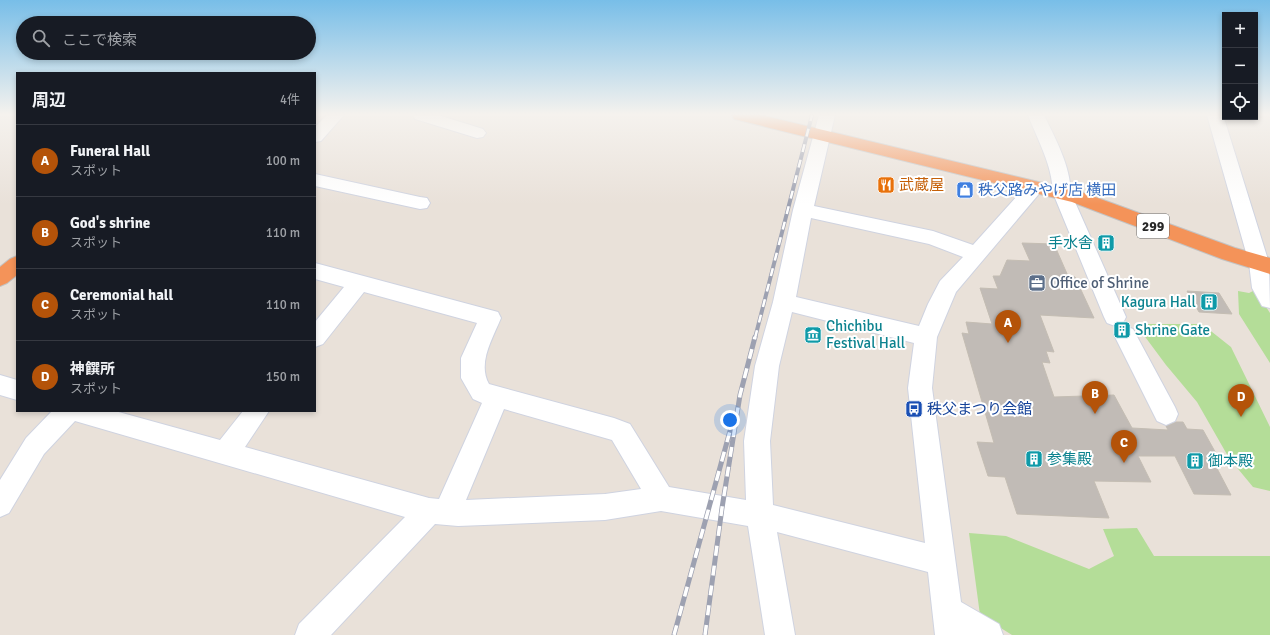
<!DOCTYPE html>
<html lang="ja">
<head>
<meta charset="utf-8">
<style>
  body { margin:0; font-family:Signika,"Noto Sans JP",sans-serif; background:#20242c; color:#f1f3f6 }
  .controls { position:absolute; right:12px; top:12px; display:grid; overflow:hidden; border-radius:0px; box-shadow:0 2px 6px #0003 }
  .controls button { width:36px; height:36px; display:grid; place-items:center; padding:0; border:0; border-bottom:1px solid #363941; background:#171b24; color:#f1f3f6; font:20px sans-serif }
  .you { position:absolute; left:730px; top:420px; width:14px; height:14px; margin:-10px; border:3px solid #fff; border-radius:50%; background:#1a73e8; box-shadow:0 0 0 6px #1a73e833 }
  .badge { display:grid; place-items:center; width:26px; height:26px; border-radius:50%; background:#b45309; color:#fff; font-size:13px; font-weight:700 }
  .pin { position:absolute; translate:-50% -33px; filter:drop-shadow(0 1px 2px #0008) }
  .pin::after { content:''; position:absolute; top:21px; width:14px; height:12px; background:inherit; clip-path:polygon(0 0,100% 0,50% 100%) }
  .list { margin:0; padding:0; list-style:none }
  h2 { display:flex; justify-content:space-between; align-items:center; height:52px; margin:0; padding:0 16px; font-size:17px }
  h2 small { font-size:13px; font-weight:400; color:#9ea1a6 }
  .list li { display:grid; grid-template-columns:26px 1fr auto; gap:12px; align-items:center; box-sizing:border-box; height:72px; padding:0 16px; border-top:1px solid #363941 }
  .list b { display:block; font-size:15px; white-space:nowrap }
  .list p { margin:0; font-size:13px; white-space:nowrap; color:#9ea1a6 }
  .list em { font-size:13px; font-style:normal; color:#9ea1a6 }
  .icon { flex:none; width:22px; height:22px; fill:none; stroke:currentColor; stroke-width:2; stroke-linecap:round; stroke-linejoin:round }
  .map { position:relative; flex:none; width:1270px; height:635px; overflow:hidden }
  .search { position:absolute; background:#171b24; box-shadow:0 2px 6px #0003; left:16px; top:16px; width:300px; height:44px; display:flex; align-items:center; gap:10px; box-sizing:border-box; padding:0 14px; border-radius:22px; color:#9ea1a6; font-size:15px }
  .panel { position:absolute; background:#171b24; box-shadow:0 2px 6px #0003; left:16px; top:72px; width:300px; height:340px; border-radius:0px }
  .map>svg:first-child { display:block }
  .green { fill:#b4dd98 }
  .building { fill:#c1bbb6; stroke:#c4bdb3 }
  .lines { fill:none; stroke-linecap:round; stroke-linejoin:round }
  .minor-casing { stroke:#cfd3e0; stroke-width:2 }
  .highway-casing { stroke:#c3c3c3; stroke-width:2 }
  .minor { fill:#fff; fill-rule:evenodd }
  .highway { fill:#f49359; fill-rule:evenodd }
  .rail-far1-casing { stroke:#9da1b1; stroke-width:4 }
  .rail-casing { stroke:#9da1b1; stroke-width:5 }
  .rail-far1 { stroke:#fff; stroke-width:2.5; stroke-dasharray:8; stroke-linecap:butt }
  .rail { stroke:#fff; stroke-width:3.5; stroke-dasharray:10; stroke-linecap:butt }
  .labels { text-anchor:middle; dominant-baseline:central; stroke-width:4; stroke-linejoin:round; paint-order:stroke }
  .shield { fill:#fff; stroke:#686868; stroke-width:1 }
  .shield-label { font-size:14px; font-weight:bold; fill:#272727 }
  .food-label { font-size:15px; fill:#c56008; stroke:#fff; text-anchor:start }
  .shop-label { font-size:15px; fill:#366cbe; stroke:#fff; text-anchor:start }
  .culture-label { font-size:15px; fill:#0d838f; stroke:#fff; text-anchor:start }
  .service-label { font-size:15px; fill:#4e5e75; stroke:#fff; text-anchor:start }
  .transit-label { font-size:15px; fill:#164399; stroke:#fff; text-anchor:start }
</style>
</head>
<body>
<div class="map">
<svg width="1270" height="635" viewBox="0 0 1270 635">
  <rect width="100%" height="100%" fill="#e9e1d9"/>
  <path class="green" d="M1255,290L1270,313V363L1239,314L1238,291L1249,293Z
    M1145,324H1202L1231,347L1270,427V491L1253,487L1229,458L1197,402L1166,365L1143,334Z
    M1137,528L1154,556H1270V635H1012L980,615L969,533L1006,536L1089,569L1114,556L1103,529Z"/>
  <path class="building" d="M1022,243L1054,244L1068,276L1075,277L1094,318L1040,315L1054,352L1046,351L1050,363L1042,362L1054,397L1114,395L1132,428L1168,430L1166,426L1176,422H1183L1187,429L1203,430L1218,457H1211L1231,495L1194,494L1175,456H1138L1151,482L1094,481L1109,518L1017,514L1005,477L988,476L977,442L994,443L962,333L969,334L966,322L992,324L980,288L998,289L993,276H1000L1007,260L1030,261Z
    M1187,291L1219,293L1232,314L1199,312Z"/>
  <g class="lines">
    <defs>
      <path id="minor" d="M327,115H344L321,141L315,142V127Z
        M413,115H438L483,129L486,133L483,137L477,138L415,119Z
        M819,115H835L814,206L933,231L973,245L1028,184L1035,182L1042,184L1044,188L956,292L937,337L932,388L961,602L999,624L1003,635H935L928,572L777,532L795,635H765L748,526L661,511L605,520L458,526L435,524L331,635H295L299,624L405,517L75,421L44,454L9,513L0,517V480L26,438L52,411H115L220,440L243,411H269L245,447L429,498L439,499L482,403L473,399L461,378V358L477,323L364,292L323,344L315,347V322L344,287L315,279V263L498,312L501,318C493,338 477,363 489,384L614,418L630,424L669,487L746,500L744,441L755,366L773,302L793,210ZM811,218L929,244L963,257L940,281L928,304L919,326L796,297ZM792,312L914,343L908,388L925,543L773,505L770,441L779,366ZM504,409L612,440L641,489L605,494L466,500Z
        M1028,115H1044C1056,140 1070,165 1071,193L1126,317L1123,323L1115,326L1107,323L1104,317L1053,193C1052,164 1038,141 1028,115Z
        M1207,115H1223L1269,263L1270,308L1262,306L1252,288L1249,263Z
        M315,174L420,197L427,198L430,203L427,208L420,209L315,186Z
        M1125,326L1133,329L1175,407L1178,414L1175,421L1166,425L1157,421L1114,335L1117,329Z
        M0,375L17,380V400L0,395Z"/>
      <path id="highway" d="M732,115H761L1084,193L1235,248L1270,258V274L1222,259L1072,202L734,119Z
        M17,256V275L7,283L0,286V267L10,259Z"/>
    </defs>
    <use href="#minor" class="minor-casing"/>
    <use href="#highway" class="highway-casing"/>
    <use href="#minor" class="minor"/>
    <use href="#highway" class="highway"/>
    <defs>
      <path id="rail-far1" d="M755,338L812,115"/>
      <path id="rail" d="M674,635L730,431
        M705,635L722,508L740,395L755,337"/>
    </defs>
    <use href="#rail-far1" class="rail-far1-casing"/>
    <use href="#rail" class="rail-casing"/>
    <use href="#rail-far1" class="rail-far1"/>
    <use href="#rail" class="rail"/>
  </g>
  <linearGradient id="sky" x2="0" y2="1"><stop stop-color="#78bee8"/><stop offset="0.56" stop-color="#f5f2ee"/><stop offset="1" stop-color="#f5f2ee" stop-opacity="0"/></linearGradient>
  <rect width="1270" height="204" fill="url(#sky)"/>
  <defs>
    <symbol id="restaurant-square" viewBox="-11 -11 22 22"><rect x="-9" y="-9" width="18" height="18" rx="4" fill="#e8710a" stroke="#fff"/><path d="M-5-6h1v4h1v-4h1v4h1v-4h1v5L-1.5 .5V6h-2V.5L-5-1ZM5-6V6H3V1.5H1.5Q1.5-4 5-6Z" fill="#fff"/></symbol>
    <symbol id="shop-square" viewBox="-11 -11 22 22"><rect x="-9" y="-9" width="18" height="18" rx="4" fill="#3f7fe0" stroke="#fff"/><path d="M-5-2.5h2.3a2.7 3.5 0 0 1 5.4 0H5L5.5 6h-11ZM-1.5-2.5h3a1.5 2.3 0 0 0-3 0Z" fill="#fff"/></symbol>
    <symbol id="building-square" viewBox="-11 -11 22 22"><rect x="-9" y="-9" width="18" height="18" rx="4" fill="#0f9aa8" stroke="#fff"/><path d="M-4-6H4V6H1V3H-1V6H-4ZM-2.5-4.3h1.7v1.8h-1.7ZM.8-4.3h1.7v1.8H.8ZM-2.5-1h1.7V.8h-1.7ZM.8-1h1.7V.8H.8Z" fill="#fff"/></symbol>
    <symbol id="office-square" viewBox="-11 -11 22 22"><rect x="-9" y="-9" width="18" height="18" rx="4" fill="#5c6f8a" stroke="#fff"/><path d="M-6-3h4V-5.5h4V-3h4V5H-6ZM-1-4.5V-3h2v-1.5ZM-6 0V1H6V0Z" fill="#fff"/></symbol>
    <symbol id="museum-square" viewBox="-11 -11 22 22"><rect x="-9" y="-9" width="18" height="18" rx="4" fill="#0f9aa8" stroke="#fff"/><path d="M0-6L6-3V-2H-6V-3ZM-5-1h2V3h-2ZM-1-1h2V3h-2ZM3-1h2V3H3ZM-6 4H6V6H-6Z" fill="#fff"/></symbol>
    <symbol id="bus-square" viewBox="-11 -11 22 22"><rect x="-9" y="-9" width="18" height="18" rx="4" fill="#1a4fb4" stroke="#fff"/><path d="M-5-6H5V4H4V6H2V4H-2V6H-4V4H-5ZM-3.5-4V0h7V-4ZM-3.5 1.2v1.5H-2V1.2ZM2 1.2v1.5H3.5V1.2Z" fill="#fff"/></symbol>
  </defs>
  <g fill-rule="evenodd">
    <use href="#restaurant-square" x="876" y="175" width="20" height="20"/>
    <use href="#shop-square" x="955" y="180" width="20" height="20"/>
    <use href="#building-square" x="1096" y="233" width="20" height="20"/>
    <use href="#office-square" x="1027" y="273" width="20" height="20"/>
    <use href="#building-square" x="1199" y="292" width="20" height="20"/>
    <use href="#building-square" x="1112" y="320" width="20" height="20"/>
    <use href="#museum-square" x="803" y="325" width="20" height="20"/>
    <use href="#bus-square" x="904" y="399" width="20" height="20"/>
    <use href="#building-square" x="1024" y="449" width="20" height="20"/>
    <use href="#building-square" x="1185" y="451" width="20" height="20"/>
  </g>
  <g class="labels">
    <rect class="shield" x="1137" y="214" width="32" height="24" rx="3"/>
    <g class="shield-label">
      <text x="1153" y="226">299</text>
    </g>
    <g class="food-label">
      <text x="899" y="185">武蔵屋</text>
    </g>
    <g class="shop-label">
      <text x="978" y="190">秩父路みやげ店 横田</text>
    </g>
    <g class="culture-label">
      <text x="1093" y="243" text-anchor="end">手水舎</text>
      <text x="1196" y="302" text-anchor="end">Kagura Hall</text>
      <text x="826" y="326">Chichibu<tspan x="826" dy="17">Festival Hall</tspan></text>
      <text x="1135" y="330">Shrine Gate</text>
      <text x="1047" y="459">参集殿</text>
      <text x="1208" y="461">御本殿</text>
    </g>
    <g class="service-label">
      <text x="1050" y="283">Office of Shrine</text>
    </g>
    <g class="transit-label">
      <text x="927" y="409">秩父まつり会館</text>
    </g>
  </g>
</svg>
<div class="controls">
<button>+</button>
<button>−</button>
<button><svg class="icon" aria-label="locate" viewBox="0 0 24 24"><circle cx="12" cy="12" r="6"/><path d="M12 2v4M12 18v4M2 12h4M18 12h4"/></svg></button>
</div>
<div class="you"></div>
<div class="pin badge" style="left:1008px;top:343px">A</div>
<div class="pin badge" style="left:1095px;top:414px">B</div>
<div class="pin badge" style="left:1124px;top:463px">C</div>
<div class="pin badge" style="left:1241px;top:417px">D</div>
<div class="search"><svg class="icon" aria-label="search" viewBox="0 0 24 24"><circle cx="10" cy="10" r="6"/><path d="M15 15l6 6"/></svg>ここで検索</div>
<section class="panel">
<h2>周辺<small>4件</small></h2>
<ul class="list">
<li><span class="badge">A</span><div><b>Funeral Hall</b><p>スポット</p></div><em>100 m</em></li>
<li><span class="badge">B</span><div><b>God's shrine</b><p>スポット</p></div><em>110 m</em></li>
<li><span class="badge">C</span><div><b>Ceremonial hall</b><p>スポット</p></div><em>110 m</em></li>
<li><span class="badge">D</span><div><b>神饌所</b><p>スポット</p></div><em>150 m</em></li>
</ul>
</section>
</div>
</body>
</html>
